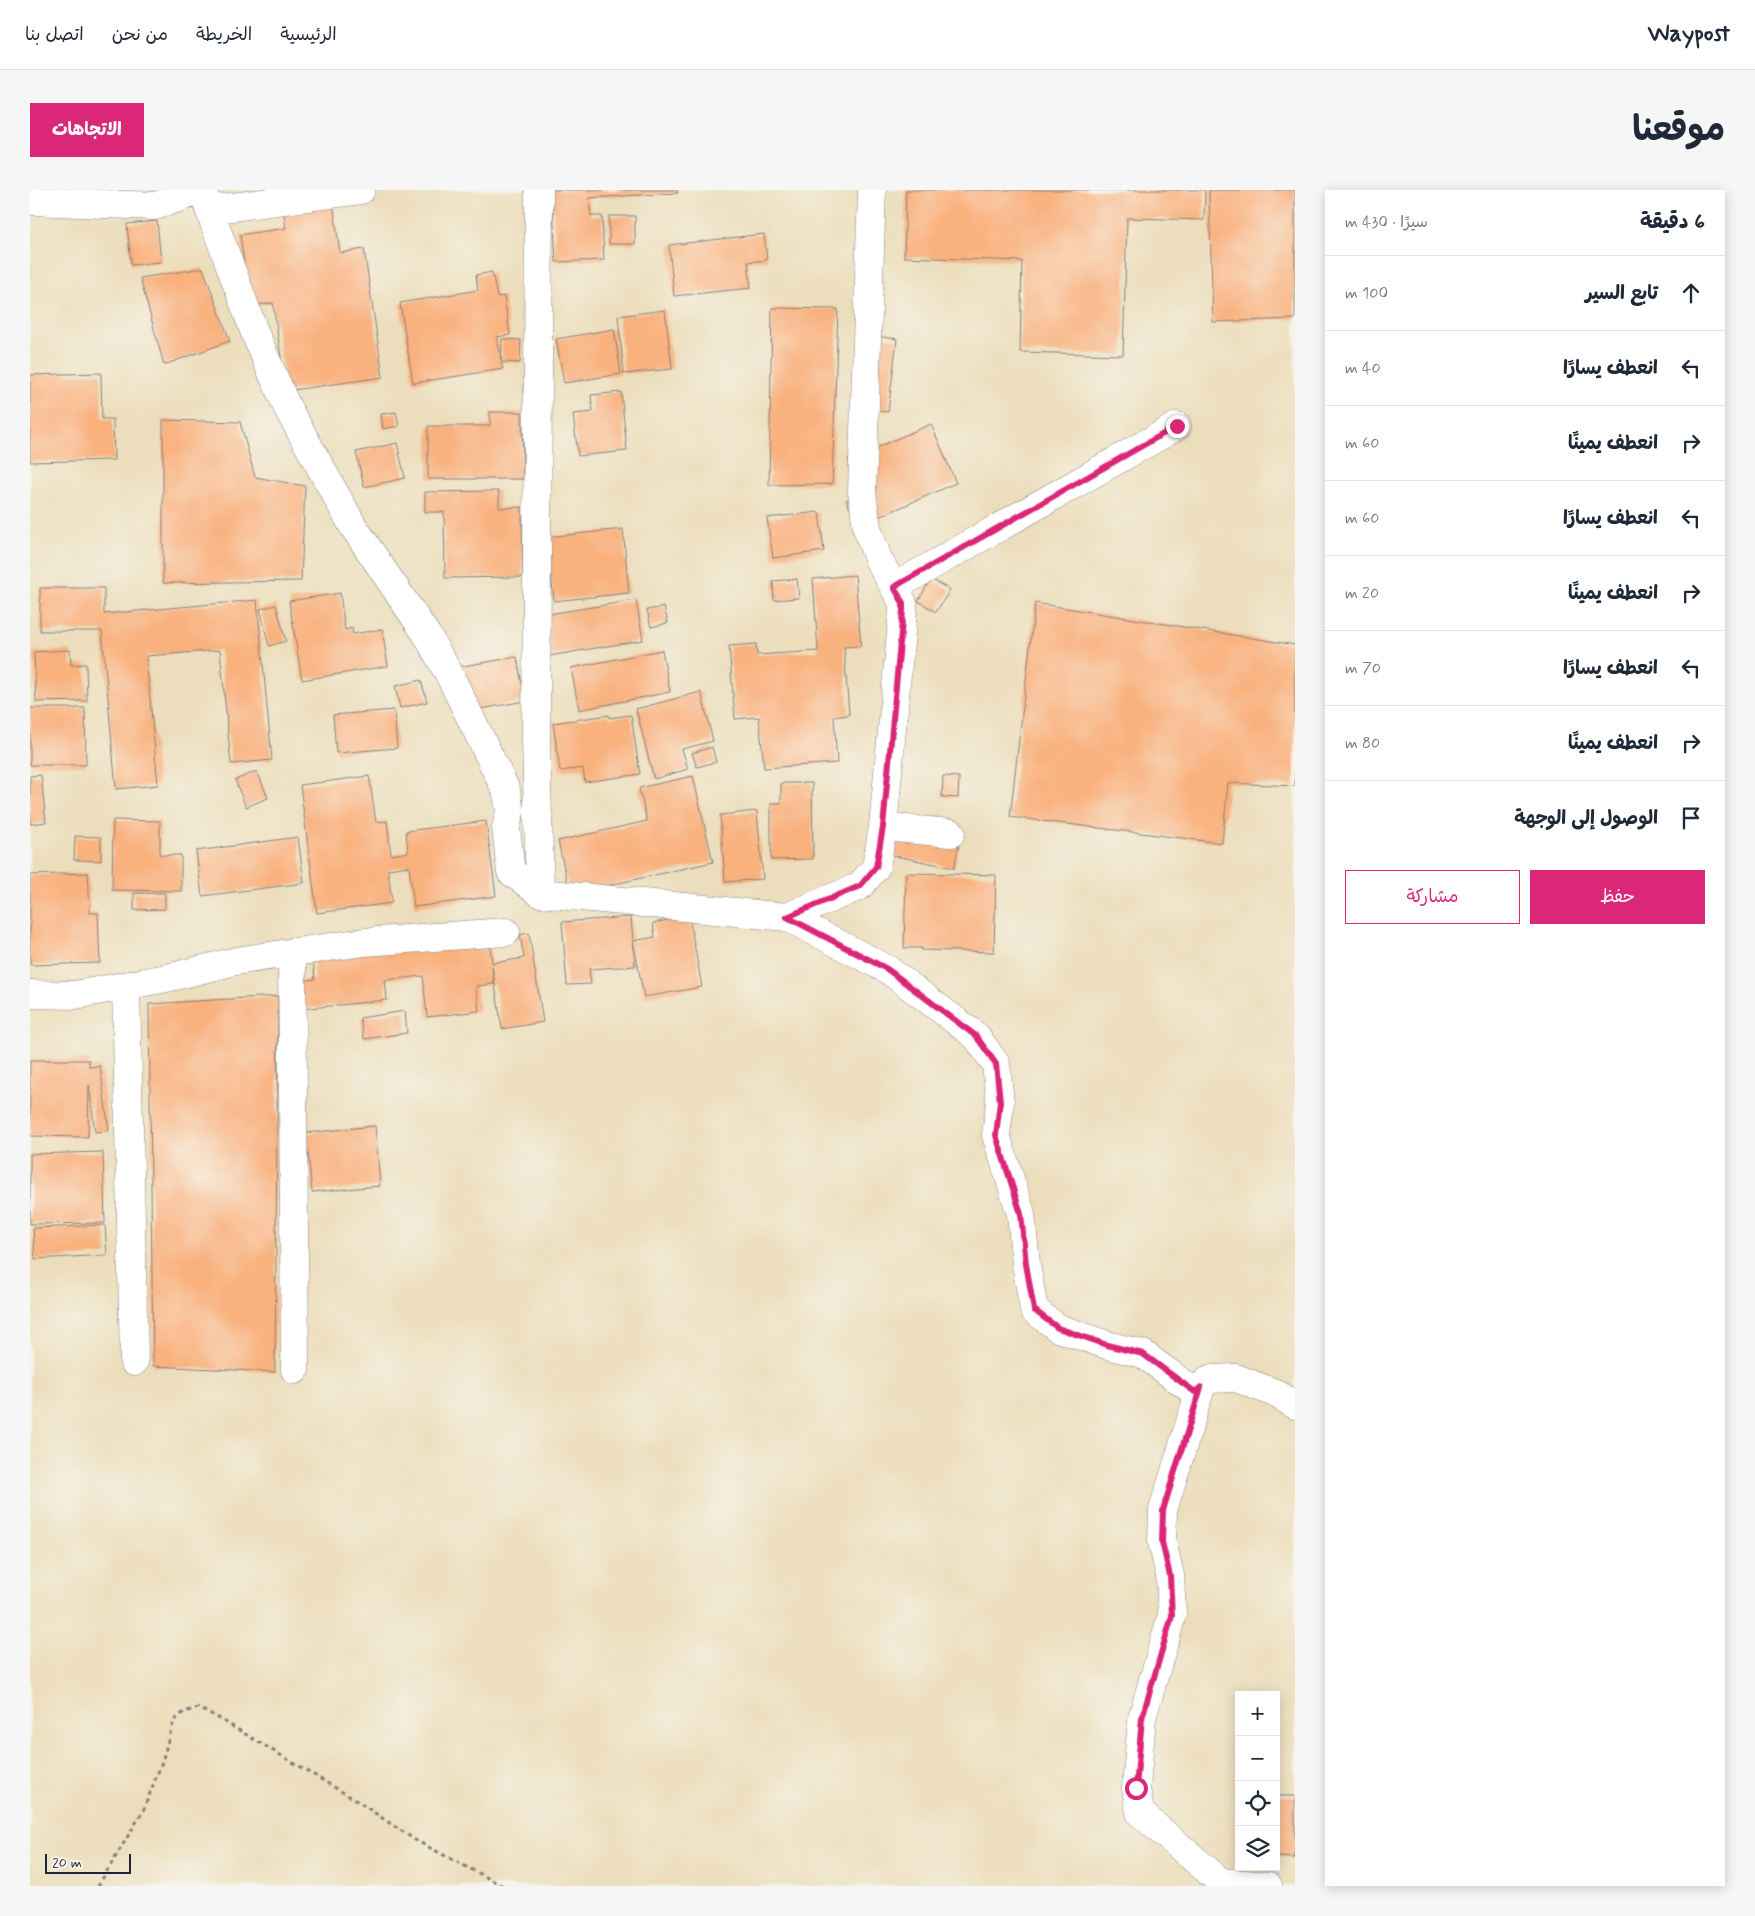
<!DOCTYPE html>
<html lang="ar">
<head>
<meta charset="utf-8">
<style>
  body { margin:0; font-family:Mynerve,"Playpen Sans Arabic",sans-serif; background:#f6f6f7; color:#1f2937; direction:rtl }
  .controls { position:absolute; right:15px; bottom:15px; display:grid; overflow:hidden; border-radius:0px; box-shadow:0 2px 12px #0003 }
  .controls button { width:45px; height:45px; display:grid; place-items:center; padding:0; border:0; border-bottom:1px solid #e0e1e3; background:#fff; color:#1f2937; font:25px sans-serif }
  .scale { position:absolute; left:15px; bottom:12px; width:86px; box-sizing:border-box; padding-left:5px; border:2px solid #22223b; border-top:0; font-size:14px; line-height:18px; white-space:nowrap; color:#22223b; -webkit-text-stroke:4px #f7f3e8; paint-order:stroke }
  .stop { position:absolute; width:15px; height:15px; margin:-11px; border:4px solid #db2777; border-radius:50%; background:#fff }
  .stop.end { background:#db2777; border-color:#fff; box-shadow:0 1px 5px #0008 }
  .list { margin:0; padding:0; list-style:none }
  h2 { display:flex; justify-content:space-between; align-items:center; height:65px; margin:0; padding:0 20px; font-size:21px }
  h2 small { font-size:16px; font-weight:400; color:#747a83 }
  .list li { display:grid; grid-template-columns:32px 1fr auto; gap:15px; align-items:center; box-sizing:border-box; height:75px; padding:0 20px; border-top:1px solid #e0e1e3 }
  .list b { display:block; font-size:19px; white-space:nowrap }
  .list em { font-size:16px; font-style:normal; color:#747a83 }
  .actions { display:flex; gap:10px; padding:15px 20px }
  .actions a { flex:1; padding:11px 0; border:1px solid #db2777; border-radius:0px; text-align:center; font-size:18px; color:#db2777 }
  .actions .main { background:#db2777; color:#fff }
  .icon { flex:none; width:28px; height:28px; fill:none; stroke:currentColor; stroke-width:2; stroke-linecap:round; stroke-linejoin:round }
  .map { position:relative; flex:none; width:1265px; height:1696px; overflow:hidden; direction:ltr; border-radius:0px }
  header { display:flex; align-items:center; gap:30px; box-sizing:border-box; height:70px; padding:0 25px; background:#fff; border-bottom:1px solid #e0e1e3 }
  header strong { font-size:24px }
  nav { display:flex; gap:28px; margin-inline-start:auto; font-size:18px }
  .intro { display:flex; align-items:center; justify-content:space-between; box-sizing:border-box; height:120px; padding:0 30px }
  h1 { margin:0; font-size:35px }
  .button { padding:12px 22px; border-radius:0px; background:#db2777; color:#fff; font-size:18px; font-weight:700 }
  main { display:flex; gap:30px; padding:0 30px }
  aside { flex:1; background:#fff; border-radius:0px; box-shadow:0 2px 12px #0003 }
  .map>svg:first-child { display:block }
  .building { fill:#f9b17e }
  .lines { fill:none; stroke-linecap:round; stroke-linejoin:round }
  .street-casing { stroke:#87807c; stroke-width:29 }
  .path { stroke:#87807c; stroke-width:3; stroke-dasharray:4 4; stroke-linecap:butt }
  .street { stroke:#fff; stroke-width:28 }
  .route { stroke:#db2777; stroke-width:6 }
</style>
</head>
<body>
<header>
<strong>Waypost</strong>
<nav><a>الرئيسية</a><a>الخريطة</a><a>من نحن</a><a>اتصل بنا</a></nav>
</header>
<div class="intro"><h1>موقعنا</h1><a class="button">الاتجاهات</a></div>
<main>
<aside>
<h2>6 دقيقة<small>سيرًا · 430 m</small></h2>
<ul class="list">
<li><svg class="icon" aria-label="ahead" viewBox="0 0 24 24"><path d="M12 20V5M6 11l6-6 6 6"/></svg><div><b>تابع السير</b></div><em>100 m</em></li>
<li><svg class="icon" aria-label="left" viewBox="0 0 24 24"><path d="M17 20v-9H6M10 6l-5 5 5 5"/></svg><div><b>انعطف يسارًا</b></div><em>40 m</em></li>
<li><svg class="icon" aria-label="right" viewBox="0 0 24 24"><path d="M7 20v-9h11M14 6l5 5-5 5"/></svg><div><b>انعطف يمينًا</b></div><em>60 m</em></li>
<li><svg class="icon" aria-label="left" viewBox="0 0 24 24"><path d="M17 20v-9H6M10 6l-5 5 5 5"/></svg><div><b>انعطف يسارًا</b></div><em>60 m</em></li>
<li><svg class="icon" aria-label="right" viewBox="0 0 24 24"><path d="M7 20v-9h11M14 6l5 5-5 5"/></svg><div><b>انعطف يمينًا</b></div><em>20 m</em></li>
<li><svg class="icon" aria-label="left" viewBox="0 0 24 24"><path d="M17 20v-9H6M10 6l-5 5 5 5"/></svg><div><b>انعطف يسارًا</b></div><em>70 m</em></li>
<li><svg class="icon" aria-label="right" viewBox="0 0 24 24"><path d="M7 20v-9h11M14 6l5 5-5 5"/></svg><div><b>انعطف يمينًا</b></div><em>80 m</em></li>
<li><svg class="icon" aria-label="arrive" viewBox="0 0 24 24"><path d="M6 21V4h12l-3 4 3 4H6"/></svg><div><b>الوصول إلى الوجهة</b></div></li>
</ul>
<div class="actions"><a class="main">حفظ</a><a>مشاركة</a></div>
</aside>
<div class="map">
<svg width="1265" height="1696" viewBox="0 0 1265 1696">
  <rect width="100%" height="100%" fill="#f7f3e8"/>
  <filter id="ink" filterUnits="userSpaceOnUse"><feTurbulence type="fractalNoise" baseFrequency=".02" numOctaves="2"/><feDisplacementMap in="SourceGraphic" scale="10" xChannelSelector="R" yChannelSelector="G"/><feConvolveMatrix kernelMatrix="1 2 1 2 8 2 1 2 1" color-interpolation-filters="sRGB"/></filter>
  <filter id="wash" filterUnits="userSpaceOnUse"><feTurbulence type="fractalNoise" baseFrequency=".0096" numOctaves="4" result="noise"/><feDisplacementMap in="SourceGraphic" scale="20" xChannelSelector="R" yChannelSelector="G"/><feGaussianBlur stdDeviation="1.12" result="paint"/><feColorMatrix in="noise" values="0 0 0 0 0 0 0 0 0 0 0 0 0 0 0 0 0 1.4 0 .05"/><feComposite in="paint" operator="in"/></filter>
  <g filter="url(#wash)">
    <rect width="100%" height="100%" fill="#ecdebc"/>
    <g id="blocks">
      <path class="building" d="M522,0H647L648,3L559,8L561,26H572L574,70L526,72Z
        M876,0H1175L1174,30L1097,28L1093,165L990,162L992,71L874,67Z
        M1179,0H1265V129L1183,132Z
        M303,13L310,63L334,59L353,187L256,201L243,113L220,116L210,45L256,38L253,20Z
        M579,26H605V54H579Z
        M127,31L131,72L101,75L97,34Z
        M734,44L737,70L718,72L721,98L644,106L639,55Z
        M173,78L200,151L134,175L110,88Z
        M462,82L467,107L474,106L480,145L467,147L471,170L472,149L491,150L490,173L471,172L473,179L383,193L370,113L448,100L446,85Z
        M742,118L808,119L802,294L739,295Z
        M635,120L642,179L594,184L588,126Z
        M584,139L591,184L534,193L526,149Z
        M837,145L867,149L858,222L828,218Z
        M71,183L72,229H83L84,270L0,272V185Z
        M591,202L597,261L548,266L543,224L563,222L561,205Z
        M366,222L369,236L353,239L351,224Z
        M460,222H492L493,289H398V236H460Z
        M133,230L210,232L225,287L275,296L271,391L133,393Z
        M901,234L926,293L828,336L816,310L833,303L818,270Z
        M367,253L375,288L334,297L326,262Z
        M469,301V318L492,317L493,387L415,388L414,322H395V302Z
        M789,322L794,361L743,368L737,328Z
        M593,339L599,403L524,411L517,347Z
        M825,385L831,456L814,457L819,525L804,527L807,573L734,578L729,527L705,529L699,456L726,454L727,465L788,461L783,389Z
        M767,389L769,408L744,410L743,391Z
        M901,389L920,400L906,422L888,411Z
        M10,398H74V424L227,410L242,570L201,574L190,460L116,466L128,595L86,599L72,441H10Z
        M310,403L315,440L322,438L323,444L352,439L358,476L272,490L259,411Z
        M606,410L613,450L519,466L512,425Z
        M1005,413L1265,455V596L1198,593L1192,653L980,627Z
        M246,415L256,451L239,456L230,419Z
        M634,417L638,433L621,437L617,420Z
        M40,460L41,475L56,474L57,511L6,512L4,462Z
        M632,460L640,502L549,520L541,478Z
        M487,467L495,511L445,520L421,478Z
        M391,490L397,512L370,518L365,496Z
        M671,502L683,551L652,559L658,579L624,589L606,519Z
        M0,518H55L56,575H0Z
        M364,520L367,558L306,563L303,525Z
        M579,525V528L601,525L610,584L555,592L553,578L530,581L523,533Z
        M682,557L686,572L667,577L662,563Z
        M227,581L238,608L216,617L205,590Z
        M11,585L16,632L0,634V586Z
        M339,586L346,632L357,631L361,665L378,662L376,641L456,631L466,706L384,717L379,676L358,679L362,713L287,723L270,595Z
        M663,586L683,672L540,704L528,651L617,631L609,598Z
        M913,586L929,587L928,608L912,607Z
        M751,593H782L783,669L741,670V613H751Z
        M727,621L733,689L695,692L690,625Z
        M83,630L130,631V665H151V701L82,700Z
        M861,642L929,655L924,678L856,664Z
        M45,646L71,647V671L44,670Z
        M268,647L274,693L172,706L166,661Z
        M58,683L60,723H68L70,773L0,775V685Z
        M876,683L966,685L964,762L891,760L892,758H874Z
        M104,703H135V719L104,720Z
        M659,726L672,797L614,807L603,751L625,747L623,733Z
        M601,727L605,776L559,779L561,794L537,795L532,732Z
        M499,743L513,832L472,839L462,776L464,794L446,796L449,821L397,827L393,786L355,790L357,810L271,819L269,791L285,789L282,761L459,744L462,773L494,768L490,745Z
        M248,806L245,1182L123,1176L119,814Z
        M375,821L377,843L334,849L330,828Z
        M0,870H59V877L70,876L79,941L65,942L59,895L58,947L0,946Z
        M345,936L350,996L282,1002L276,943Z
        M73,962L75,1033L0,1034V964Z
        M75,1035L77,1065L5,1069L3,1038Z
        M1246,1606H1265V1668L1246,1667Z"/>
    </g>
  </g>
  <g filter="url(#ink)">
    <use href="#blocks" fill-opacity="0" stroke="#87807c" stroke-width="1"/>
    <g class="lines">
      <defs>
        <path id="street" d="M172,0L226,146L257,217L323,336L397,445L418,482L476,600L480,621L476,638L481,682L510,703L757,727L830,696L846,677L853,637L873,420V413L848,369L837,338L832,302L842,0
          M509,0L506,550L510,703
          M0,11L125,16L172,0
          M179,20L331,0
          M864,397L1147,236
          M853,637L921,643
          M757,727L857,779L946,846L966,874L970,912L966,945L991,1024L996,1074L1004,1120L1028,1138L1077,1155L1113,1164L1165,1202L1180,1189L1206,1188L1245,1203L1265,1215
          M262,762L265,1180
          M96,796L104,1172
          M0,804L45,805L137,788L206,771L334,752L476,742
          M1171,1197L1133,1320L1132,1352L1140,1385L1142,1425L1112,1528L1106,1598L1110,1623L1191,1692L1238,1696"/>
      </defs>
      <use href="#street" class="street-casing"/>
      <path class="path" d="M68,1696L113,1621L132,1572L144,1530L154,1522L168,1518L185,1526L324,1609L385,1650L473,1696"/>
      <use href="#street" class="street"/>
    </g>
  </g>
  <g class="lines" filter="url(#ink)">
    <path class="route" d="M1106,1598L1112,1528L1142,1426L1140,1386L1132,1352L1133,1320L1171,1197L1165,1202L1113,1164L1077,1155L1028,1138L1004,1120L996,1074L991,1024L966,945L970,912L966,874L946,846L857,779L757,727L830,696L846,677L853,637L873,420V413L864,397L1147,236"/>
  </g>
</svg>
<div class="controls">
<button>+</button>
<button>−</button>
<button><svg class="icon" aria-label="locate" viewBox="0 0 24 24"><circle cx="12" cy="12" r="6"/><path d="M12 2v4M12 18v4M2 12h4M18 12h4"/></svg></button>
<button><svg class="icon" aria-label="layers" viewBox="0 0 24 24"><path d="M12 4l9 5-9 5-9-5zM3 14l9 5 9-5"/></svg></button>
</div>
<div class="scale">20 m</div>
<div class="stop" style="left:1106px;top:1598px"></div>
<div class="stop end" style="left:1147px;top:236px"></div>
</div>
</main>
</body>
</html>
